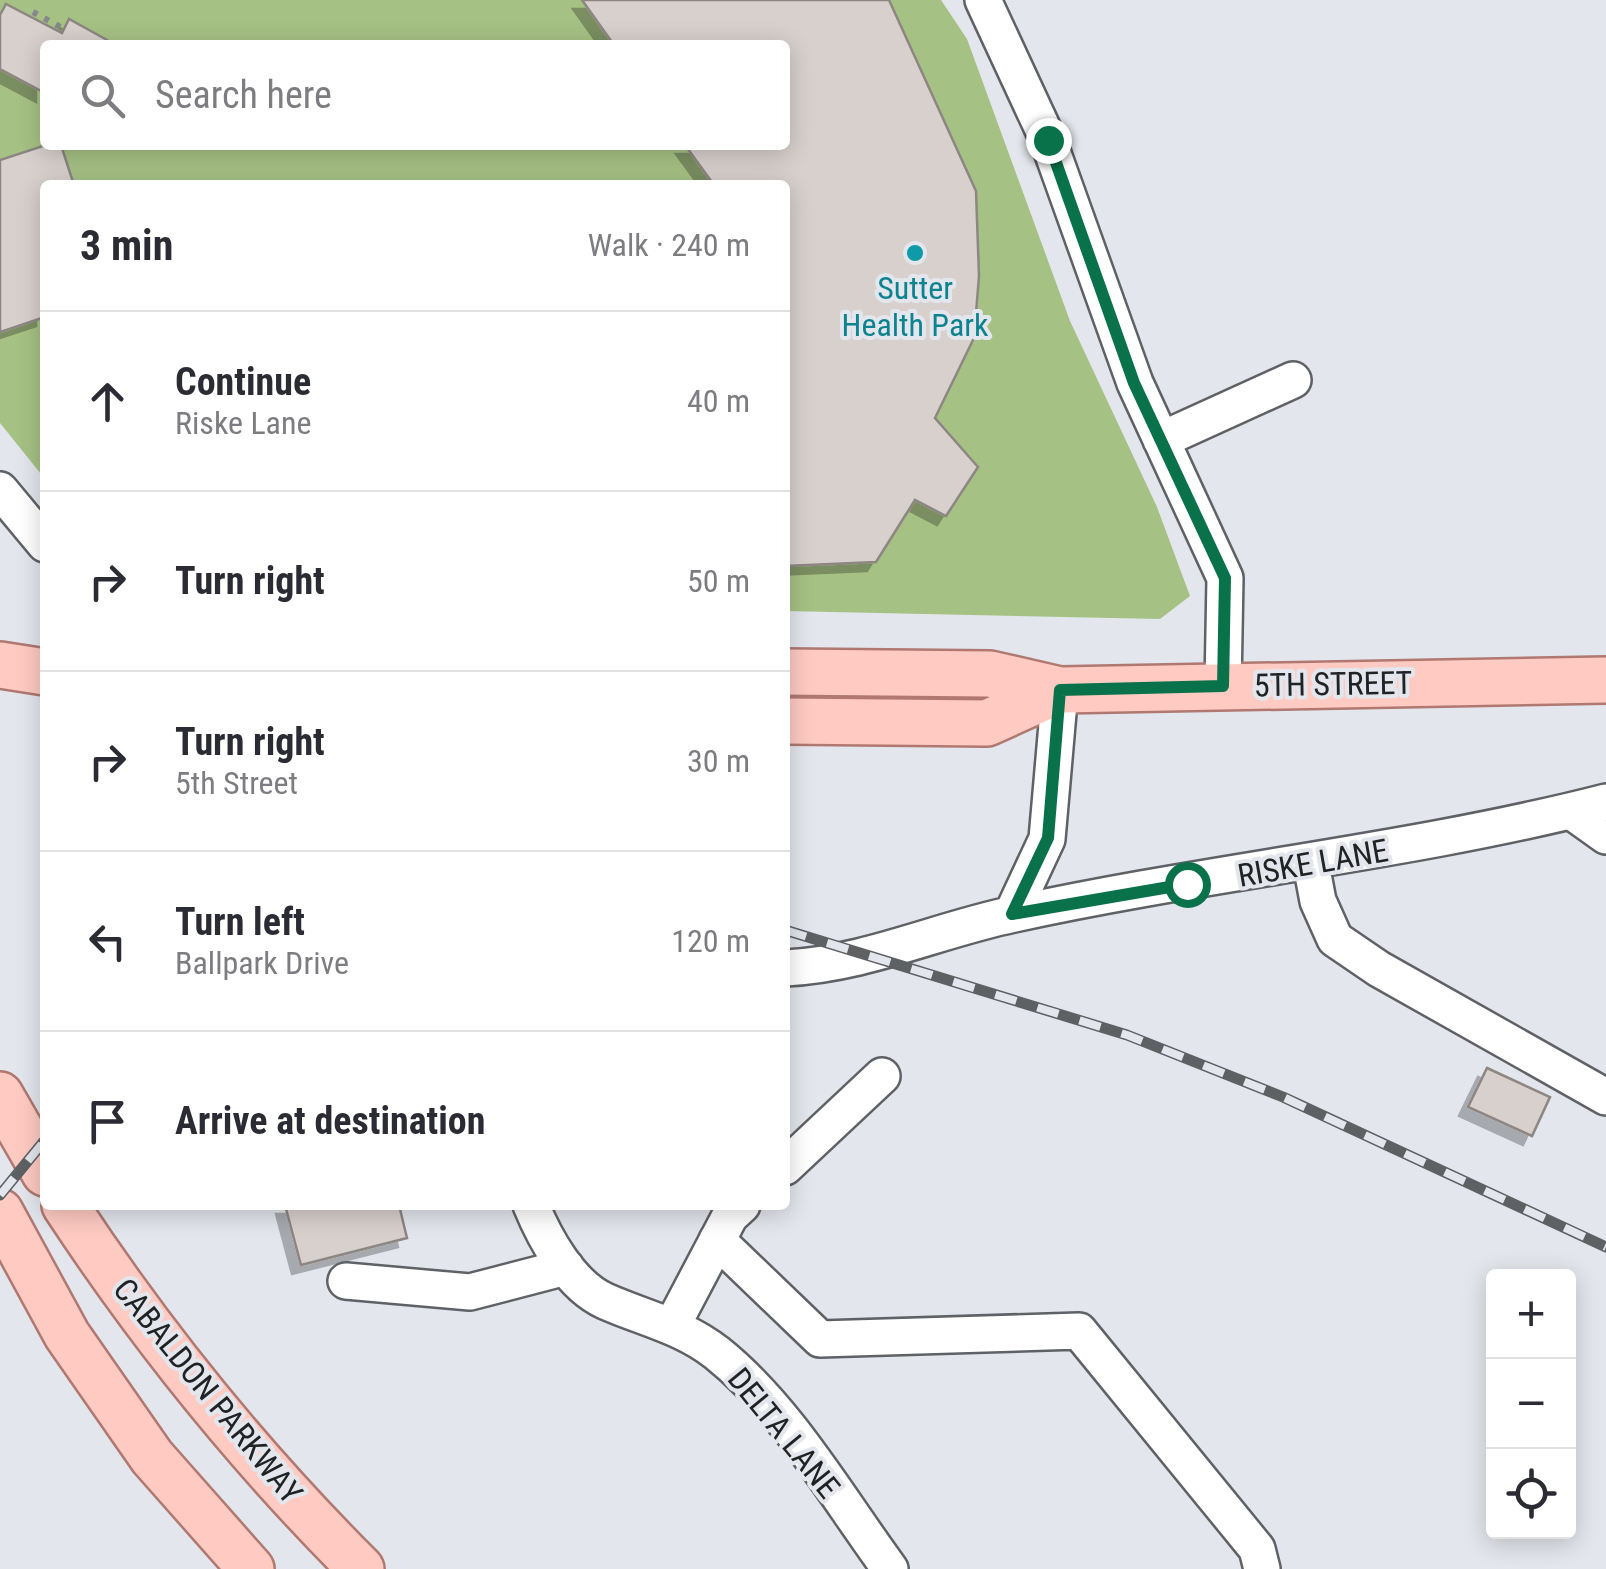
<!DOCTYPE html>
<html lang="en">
<head>
<meta charset="utf-8">
<style>
  body { margin:0; font-family:"Roboto Condensed",sans-serif; background:#f7f7f7; color:#2b2b33 }
  .controls { position:absolute; right:30px; bottom:30px; display:grid; overflow:hidden; border-radius:10px; box-shadow:0 5px 25px #0003 }
  .controls button { width:90px; height:90px; display:grid; place-items:center; padding:0; border:0; border-bottom:2px solid #e1e1e2; background:#fff; color:#2b2b33; font:50px sans-serif }
  .stop { position:absolute; width:30px; height:30px; margin:-22px; border:8px solid #09724a; border-radius:50%; background:#fff }
  .stop.end { background:#09724a; border-color:#fff; box-shadow:0 2px 10px #0008 }
  .list { margin:0; padding:0; list-style:none }
  h2 { display:flex; justify-content:space-between; align-items:center; height:130px; margin:0; padding:0 40px; font-size:42px }
  h2 small { font-size:32px; font-weight:400; color:#7c7c81 }
  .list li { display:grid; grid-template-columns:65px 1fr auto; gap:30px; align-items:center; box-sizing:border-box; height:180px; padding:0 40px; border-top:2px solid #e1e1e2 }
  .list b { display:block; font-size:38px; white-space:nowrap }
  .list p { margin:0; font-size:32px; white-space:nowrap; color:#7c7c81 }
  .list em { font-size:32px; font-style:normal; color:#7c7c81 }
  .icon { flex:none; width:55px; height:55px; fill:none; stroke:currentColor; stroke-width:2; stroke-linecap:round; stroke-linejoin:round }
  .map { position:relative; flex:none; width:1606px; height:1569px; overflow:hidden }
  .search { position:absolute; background:#fff; box-shadow:0 5px 25px #0003; left:40px; top:40px; width:750px; height:110px; display:flex; align-items:center; gap:25px; box-sizing:border-box; padding:0 35px; border-radius:10px; color:#7c7c81; font-size:38px }
  .panel { position:absolute; background:#fff; box-shadow:0 5px 25px #0003; left:40px; top:180px; width:750px; height:1030px; border-radius:10px }
  .map>svg:first-child { display:block }
  .green { fill:#a6c184; fill-rule:evenodd }
  .building { fill:#d7d0cd; stroke:#8d8683; stroke-width:2.5; filter:url(#shadow) }
  .lines { fill:none; stroke-linecap:round; stroke-linejoin:round }
  .minor-casing { stroke:#5e6166; stroke-width:40 }
  .major-casing { stroke:#b07871; stroke-width:50 }
  .path { stroke:#86888c; stroke-width:6; stroke-dasharray:5 8; stroke-linecap:butt }
  .minor { stroke:#fff; stroke-width:35 }
  .major { stroke:#fecac2; stroke-width:45 }
  .rail-casing { stroke:#5e6164; stroke-width:11 }
  .rail { stroke:#e3e6ec; stroke-width:8; stroke-dasharray:22; stroke-linecap:butt }
  .route { stroke:#09724a; stroke-width:12 }
  .culture-dot { fill:#0f9aa8; stroke:#e3e6ec; stroke-width:4 }
  .labels { text-anchor:middle; dominant-baseline:central; stroke-width:8; stroke-linejoin:round; paint-order:stroke }
  .culture-label { font-size:32px; fill:#0d838f; stroke:#e3e6ec }
  .street-label { font-size:32px; fill:#202224; stroke:#e3e6ec }
</style>
</head>
<body>
<div class="map">
<svg width="1606" height="1569" viewBox="0 0 1606 1569">
  <defs>
    <filter id="shadow"><feDropShadow dx="-9" dy="9" stdDeviation="0" flood-color="#0004"/></filter>
  </defs>
  <rect width="100%" height="100%" fill="#e3e6ec"/>
  <path class="green" d="M0,0H941L967,39L1070,321L1157,507L1190,596L1160,619L785,611V185H45V479L0,423ZM45,45H785V145H45Z"/>
  <path class="building" d="M582,0H889L976,191L979,276L974,338L935,418L978,467L946,516L915,500L876,562L785,566V185H714L685,145H785V45H614Z
    M6,4L62,33L69,19L107,40L105,45H45V93L0,69V15Z
    M46,145H61L74,185H45V317L0,332V160Z
    M1487,1068L1550,1097L1532,1136L1468,1107Z
    M285,1205H399L407,1238L301,1265Z"/>
  <g class="lines">
    <defs>
      <path id="minor" d="M983,0L1048,140L1135,383L1225,578L1223,686
        M1161,440L1293,380
        M0,490L45,544
        M1571,811L1606,836
        M1311,864L1318,901L1335,939L1379,969L1606,1097
        M1012,914L1047,839L1060,690
        M785,968C866,964 937,930 1014,914C1211,871 1411,852 1606,802
        M785,1167L882,1076
        M531,1205C545,1239 570,1285 605,1301C643,1318 683,1326 717,1353C787,1409 837,1497 890,1569
        M717,1240L820,1339L1079,1331L1257,1549L1262,1569
        M346,1281L470,1292L566,1267
        M672,1326L730,1216L742,1205"/>
      <path id="major" d="M0,665L45,672
        M785,672L990,674L1060,690L1606,680
        M785,721L987,723L1060,690
        M0,1095L45,1173
        M65,1205C151,1336 250,1458 361,1569
        M0,1212L67,1335L152,1457L251,1569"/>
    </defs>
    <use href="#minor" class="minor-casing"/>
    <use href="#major" class="major-casing"/>
    <path class="path" d="M33,12L64,29"/>
    <use href="#minor" class="minor"/>
    <use href="#major" class="major"/>
    <defs>
      <path id="rail" d="M785,930L1127,1035L1283,1097L1606,1247
        M0,1195L45,1140"/>
    </defs>
    <use href="#rail" class="rail-casing"/>
    <use href="#rail" class="rail"/>
  </g>
  <g class="lines">
    <path class="route" d="M1048,140L1134,383L1225,578L1223,686L1060,690L1048,838L1012,914L1187,884"/>
  </g>
  <circle class="culture-dot" cx="915" cy="253" r="10"/>
  <g class="labels">
    <g class="culture-label">
      <text x="915" y="288">Sutter<tspan x="915" dy="37">Health Park</tspan></text>
    </g>
    <g class="street-label">
      <text transform="translate(1333 684) rotate(-1)">5TH STREET</text>
      <text transform="translate(1313 863) rotate(-10)">RISKE LANE</text>
      <text transform="translate(208 1391) rotate(51)">CABALDON PARKWAY</text>
      <text transform="translate(784 1433) rotate(51)">DELTA LANE</text>
    </g>
  </g>
</svg>
<div class="controls">
<button>+</button>
<button>−</button>
<button><svg class="icon" aria-label="locate" viewBox="0 0 24 24"><circle cx="12" cy="12" r="6"/><path d="M12 2v4M12 18v4M2 12h4M18 12h4"/></svg></button>
</div>
<div class="stop" style="left:1187px;top:884px"></div>
<div class="stop end" style="left:1048px;top:140px"></div>
<div class="search"><svg class="icon" aria-label="search" viewBox="0 0 24 24"><circle cx="10" cy="10" r="6"/><path d="M15 15l6 6"/></svg>Search here</div>
<section class="panel">
<h2>3 min<small>Walk · 240 m</small></h2>
<ul class="list">
<li><svg class="icon" aria-label="ahead" viewBox="0 0 24 24"><path d="M12 20V5M6 11l6-6 6 6"/></svg><div><b>Continue</b><p>Riske Lane</p></div><em>40 m</em></li>
<li><svg class="icon" aria-label="right" viewBox="0 0 24 24"><path d="M7 20v-9h11M14 6l5 5-5 5"/></svg><div><b>Turn right</b></div><em>50 m</em></li>
<li><svg class="icon" aria-label="right" viewBox="0 0 24 24"><path d="M7 20v-9h11M14 6l5 5-5 5"/></svg><div><b>Turn right</b><p>5th Street</p></div><em>30 m</em></li>
<li><svg class="icon" aria-label="left" viewBox="0 0 24 24"><path d="M17 20v-9H6M10 6l-5 5 5 5"/></svg><div><b>Turn left</b><p>Ballpark Drive</p></div><em>120 m</em></li>
<li><svg class="icon" aria-label="arrive" viewBox="0 0 24 24"><path d="M6 21V4h12l-3 4 3 4H6"/></svg><div><b>Arrive at destination</b></div></li>
</ul>
</section>
</div>
</body>
</html>
